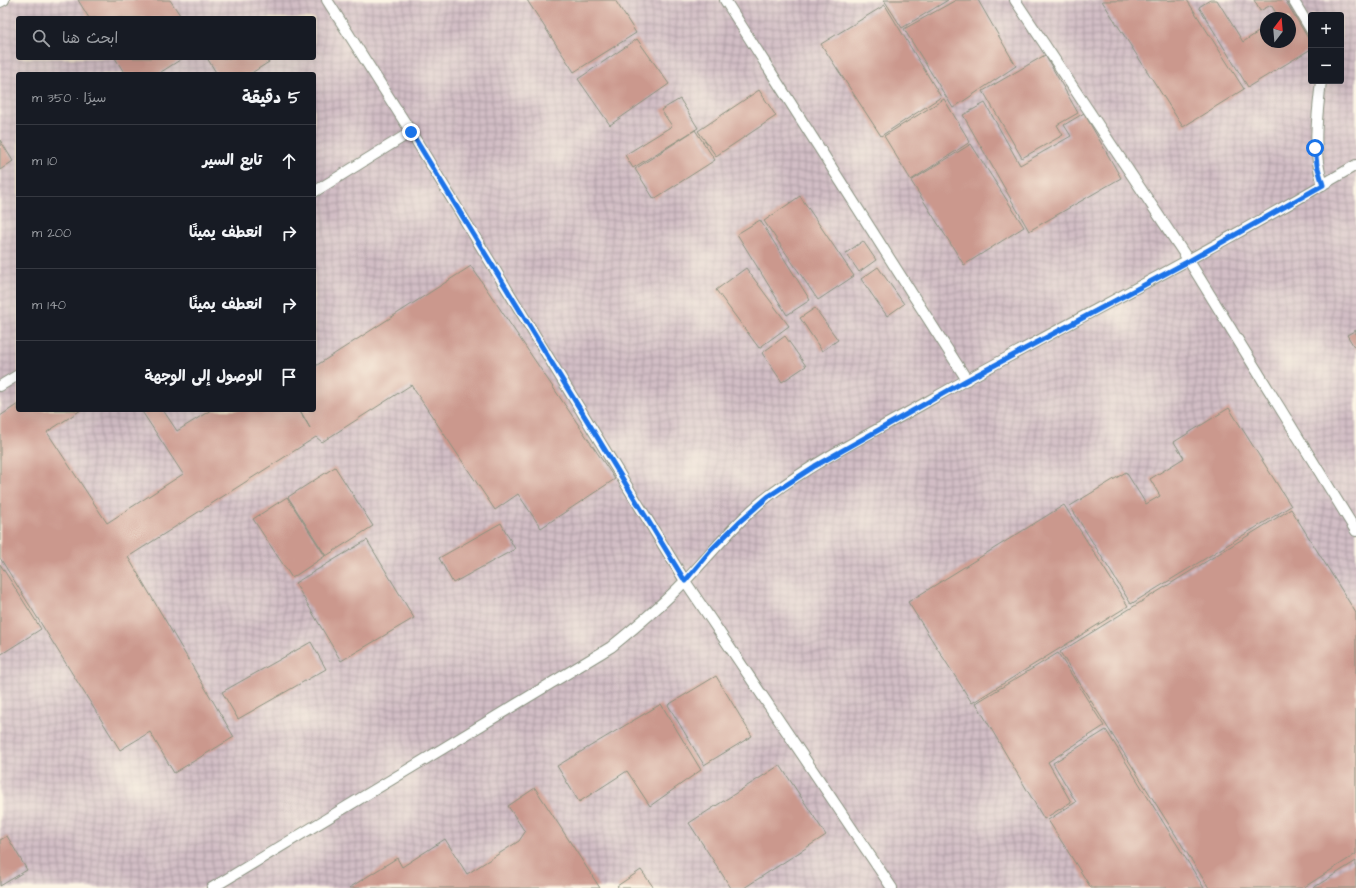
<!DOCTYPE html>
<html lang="ar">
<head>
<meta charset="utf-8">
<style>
  body { margin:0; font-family:"Architects Daughter","Playpen Sans Arabic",sans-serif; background:#242831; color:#f1f3f6; direction:rtl }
  .controls { position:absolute; right:12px; top:12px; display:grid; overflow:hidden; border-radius:4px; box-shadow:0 4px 16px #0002 }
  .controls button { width:36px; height:36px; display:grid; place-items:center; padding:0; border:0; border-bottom:1px solid #363941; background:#171b24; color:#f1f3f6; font:20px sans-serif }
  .compass { position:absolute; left:1260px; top:12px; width:36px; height:36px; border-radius:50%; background:#171b24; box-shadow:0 4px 16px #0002; rotate:16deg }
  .stop { position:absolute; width:12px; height:12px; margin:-9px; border:3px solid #1a73e8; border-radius:50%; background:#fff }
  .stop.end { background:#1a73e8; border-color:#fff; box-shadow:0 1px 4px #0008 }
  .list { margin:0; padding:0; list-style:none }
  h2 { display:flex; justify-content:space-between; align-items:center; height:52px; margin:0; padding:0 16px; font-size:17px }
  h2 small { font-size:13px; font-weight:400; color:#9ea1a6 }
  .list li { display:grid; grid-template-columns:26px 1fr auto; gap:12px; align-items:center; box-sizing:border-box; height:72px; padding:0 16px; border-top:1px solid #363941 }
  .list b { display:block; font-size:15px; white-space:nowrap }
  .list em { font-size:13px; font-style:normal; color:#9ea1a6 }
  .icon { flex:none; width:22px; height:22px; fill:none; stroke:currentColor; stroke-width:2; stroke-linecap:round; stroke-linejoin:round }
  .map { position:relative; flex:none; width:1356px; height:888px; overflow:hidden; direction:ltr }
  .search { position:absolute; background:#171b24; box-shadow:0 4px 16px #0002; left:16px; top:16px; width:300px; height:44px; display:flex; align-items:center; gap:10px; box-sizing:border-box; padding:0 14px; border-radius:4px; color:#9ea1a6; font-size:15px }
  .panel { position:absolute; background:#171b24; box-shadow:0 4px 16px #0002; left:16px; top:72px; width:300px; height:340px; border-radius:4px; direction:rtl }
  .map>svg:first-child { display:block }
  .industrial { fill:url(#industrial-grid); fill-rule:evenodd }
  .building { fill:#cb988d }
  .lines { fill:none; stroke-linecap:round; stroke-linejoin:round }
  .lane-casing { stroke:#8a9280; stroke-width:12 }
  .lane { stroke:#fff; stroke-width:10 }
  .route { stroke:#1a73e8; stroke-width:5 }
</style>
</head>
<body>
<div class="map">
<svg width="1356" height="888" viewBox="0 0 1356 888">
  <defs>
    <pattern id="industrial-grid" width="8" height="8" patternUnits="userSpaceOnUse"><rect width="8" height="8" fill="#d2bdc5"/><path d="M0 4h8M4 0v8" fill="none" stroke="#aa9ba1"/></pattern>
  </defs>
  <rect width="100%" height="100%" fill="#fcf5e5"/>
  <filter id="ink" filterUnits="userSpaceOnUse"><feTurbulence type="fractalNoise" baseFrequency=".025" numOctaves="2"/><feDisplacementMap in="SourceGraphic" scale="8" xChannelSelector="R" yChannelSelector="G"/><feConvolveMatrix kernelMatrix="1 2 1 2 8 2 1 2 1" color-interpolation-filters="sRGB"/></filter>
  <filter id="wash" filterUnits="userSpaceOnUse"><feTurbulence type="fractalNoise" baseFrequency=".012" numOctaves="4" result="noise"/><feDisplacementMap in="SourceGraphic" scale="16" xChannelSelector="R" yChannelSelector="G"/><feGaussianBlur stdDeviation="0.9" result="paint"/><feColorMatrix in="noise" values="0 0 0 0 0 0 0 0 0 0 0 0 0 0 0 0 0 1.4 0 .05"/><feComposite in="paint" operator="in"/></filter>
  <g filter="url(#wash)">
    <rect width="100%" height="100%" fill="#f4e7cd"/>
    <path class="industrial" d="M0,0H1356V888H0ZM1311,15H1341V81H1311ZM18,18H314V58H18ZM1266,18H1290V42H1266ZM18,74H314V410H18Z"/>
    <g id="blocks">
      <path class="building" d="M78,0H170L182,18H89Z
        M527,0H615L636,33L574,72Z
        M884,0H948L902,28Z
        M956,0H978L1016,66L953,108L904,29Z
        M1187,0L1244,89L1183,127L1102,1Z
        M1210,0H1217L1243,42L1266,27V42H1290V18H1279L1271,5L1260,11L1254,0H1285L1311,43V49L1248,87L1199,7Z
        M885,5L941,97L881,136L821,44Z
        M637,39L669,84L610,125L578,79Z
        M1045,55L1078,113L1057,125L1063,135L1022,158L983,91Z
        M115,58H183L158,74H125Z
        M207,58H267L269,62L250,74H217Z
        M759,90L776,116L716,156L698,131Z
        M680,99L698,128L633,168L625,155L672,126L661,110Z
        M944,99L970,142L911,180L884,136Z
        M985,103L1020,165L1071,136L1064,125L1084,113L1121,178L1029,231L963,115Z
        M695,130L715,160L654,199L635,169Z
        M0,140L13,161L0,170Z
        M971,144L1024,227L964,265L911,181Z
        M800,196L854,276L818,300L764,221Z
        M760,220L810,300L787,315L737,234Z
        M863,241L876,260L859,272L846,253Z
        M471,266L615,479L541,528L518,494L495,510L411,385L322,442L316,437L128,557L234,737L174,773L150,732L120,750L0,558V416L18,404V410H81L47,432L107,523L183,474L141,410H163L177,431L211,410H299L310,428L300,410H314V367Z
        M878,267L904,304L887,316L861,279Z
        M746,268L789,326L759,348L716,290Z
        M815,308L838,340L822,351L800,318Z
        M1356,330V350L1347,335Z
        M785,336L806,366L782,382L762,353Z
        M1229,408L1291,506L1131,604L1070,506L1126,472L1146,504L1160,496L1150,479L1184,458L1174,442Z
        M335,467L373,526L326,556L288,497Z
        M287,497L325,556L292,578L253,519Z
        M1064,505L1128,606L972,703L908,602Z
        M1291,509L1356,613V854L1303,888H1209L1060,652Z
        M501,523L515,549L453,583L439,558Z
        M367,540L414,618L341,661L295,583Z
        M0,564L41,629L0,655Z
        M311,642L326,669L238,719L222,692Z
        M1058,653L1104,726L1048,762L1071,802L1044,819L976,703Z
        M716,676L752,736L704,765L668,705Z
        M661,704L701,770L650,806L627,771L579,802L557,766Z
        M1106,730L1204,888H1091L1048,820L1076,802L1053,763Z
        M780,765L826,835L744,888H731L689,823Z
        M535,788L600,888H349L397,858L402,867L445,839L467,874L519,841L525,832L508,806Z
        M7,836L27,870L0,886V840Z
        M1356,861V888H1313Z
        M641,870L654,888H619L617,886Z"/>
    </g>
  </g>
  <g filter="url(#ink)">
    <use href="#blocks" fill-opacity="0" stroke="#8a9280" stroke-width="1"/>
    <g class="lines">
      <defs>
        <path id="lane" d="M327,0L411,132L685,581L892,888
          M725,0L967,380
          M1015,0L1189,261L1356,531
          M1293,0L1311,30
          M0,2L4,0
          M1321,81C1317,118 1312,149 1323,185
          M314,192L411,132
          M0,386L18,375
          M212,888L611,647C637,626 662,605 685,581C713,552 737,520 770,495C820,458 878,430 932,399C1073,320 1217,248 1356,165"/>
      </defs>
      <use href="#lane" class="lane-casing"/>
      <use href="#lane" class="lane"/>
    </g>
  </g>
  <g class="lines" filter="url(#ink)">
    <path class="route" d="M411,132L685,581L711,550L739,522L769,496L815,466L967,380L1189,261L1323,185L1317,165L1315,148"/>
  </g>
</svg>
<div class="controls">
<button>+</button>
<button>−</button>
</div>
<svg class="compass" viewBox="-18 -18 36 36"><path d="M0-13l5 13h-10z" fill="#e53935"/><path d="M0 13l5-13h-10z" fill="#9ea1a6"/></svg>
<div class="stop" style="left:1315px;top:148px"></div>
<div class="stop end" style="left:411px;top:132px"></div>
<div class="search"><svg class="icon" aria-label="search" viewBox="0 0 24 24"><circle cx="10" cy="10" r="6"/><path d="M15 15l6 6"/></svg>ابحث هنا</div>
<section class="panel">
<h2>5 دقيقة<small>سيرًا · 350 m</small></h2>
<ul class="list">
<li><svg class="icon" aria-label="ahead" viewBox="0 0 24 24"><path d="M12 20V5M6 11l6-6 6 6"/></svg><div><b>تابع السير</b></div><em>10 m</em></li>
<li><svg class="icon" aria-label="right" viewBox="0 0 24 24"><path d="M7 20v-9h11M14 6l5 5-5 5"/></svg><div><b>انعطف يمينًا</b></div><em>200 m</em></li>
<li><svg class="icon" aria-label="right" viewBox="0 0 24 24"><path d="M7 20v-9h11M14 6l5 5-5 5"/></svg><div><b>انعطف يمينًا</b></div><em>140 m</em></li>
<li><svg class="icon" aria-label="arrive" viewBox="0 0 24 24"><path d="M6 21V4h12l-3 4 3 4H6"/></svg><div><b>الوصول إلى الوجهة</b></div></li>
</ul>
</section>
</div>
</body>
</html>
